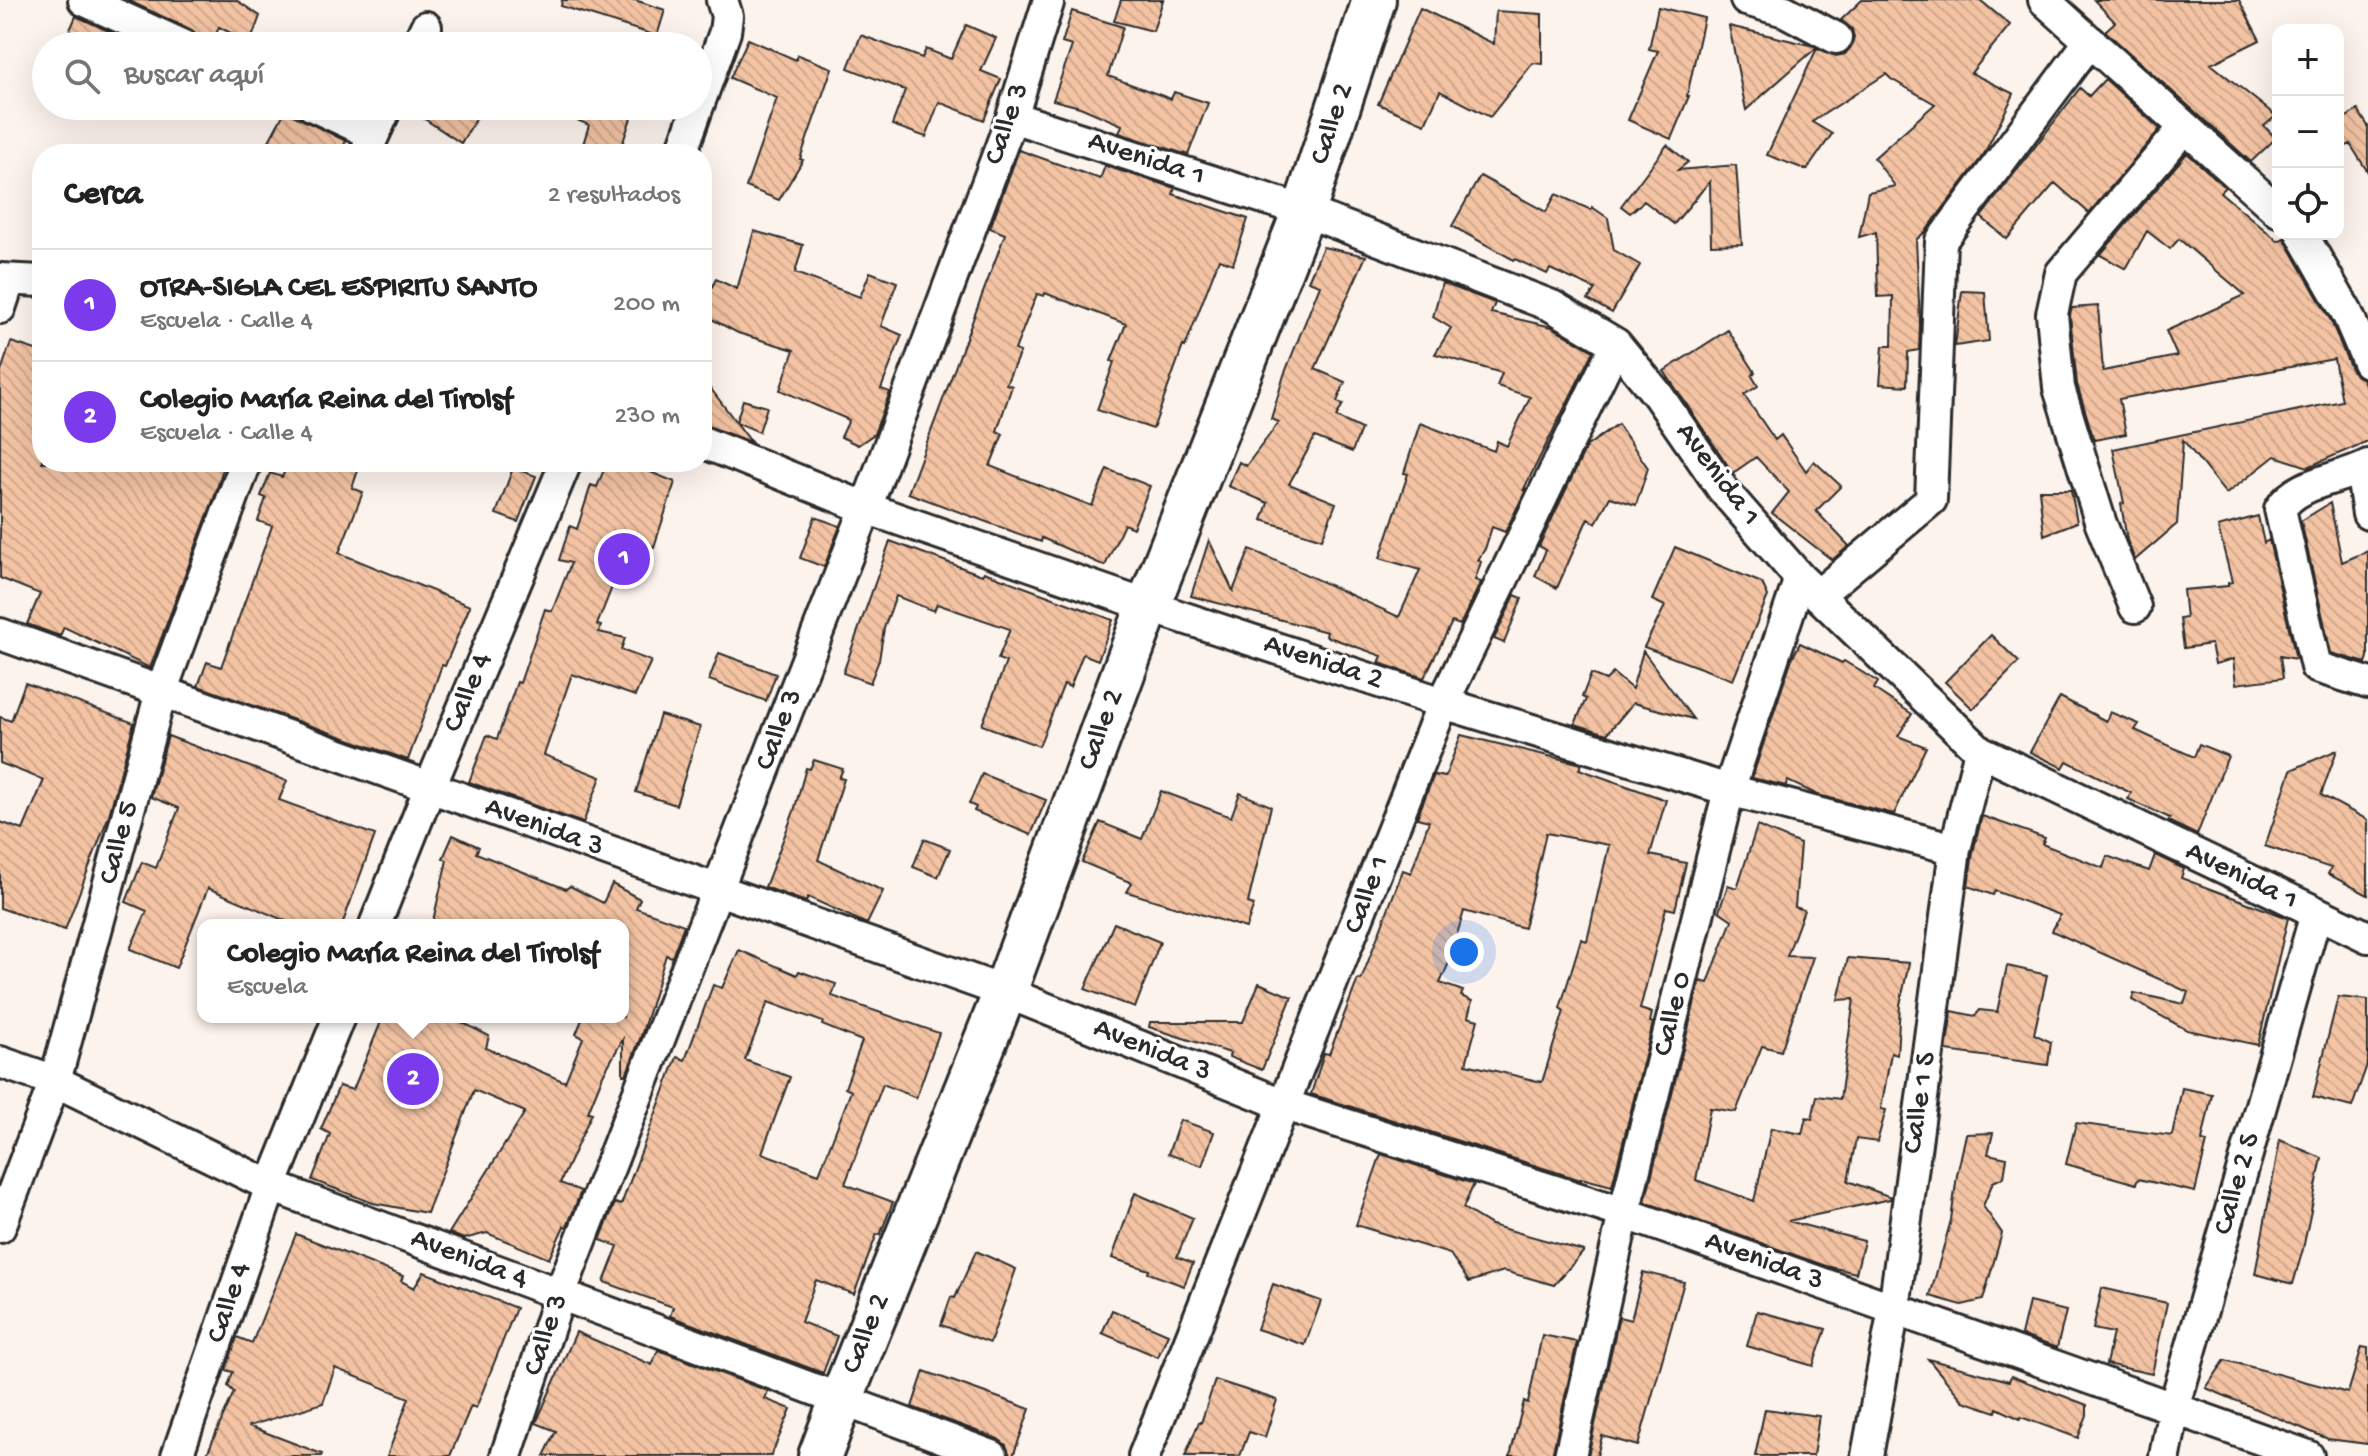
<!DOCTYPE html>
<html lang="es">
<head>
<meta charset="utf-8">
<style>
  body { margin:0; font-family:"Gochi Hand",sans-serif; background:#f2f2f2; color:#222 }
  .controls { position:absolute; right:24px; top:24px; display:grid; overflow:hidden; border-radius:16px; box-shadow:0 8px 32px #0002 }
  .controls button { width:72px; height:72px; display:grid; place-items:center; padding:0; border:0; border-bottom:2px solid #e0e0e0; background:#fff; color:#222; font:40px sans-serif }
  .you { position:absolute; left:1464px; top:952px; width:28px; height:28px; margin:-20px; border:6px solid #fff; border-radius:50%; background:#1a73e8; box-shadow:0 0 0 12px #1a73e833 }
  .badge { display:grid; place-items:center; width:52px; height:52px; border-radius:50%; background:#7c3aed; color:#fff; font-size:26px; font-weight:700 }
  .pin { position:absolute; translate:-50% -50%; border:4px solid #fff; box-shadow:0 2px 8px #0006 }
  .popup { position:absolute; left:197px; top:919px; width:432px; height:104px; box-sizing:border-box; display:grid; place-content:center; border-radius:16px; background:#fff; filter:drop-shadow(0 2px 6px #0005); font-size:26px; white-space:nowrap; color:#767676 }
  .popup b { font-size:30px; color:#222 }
  .popup::after { content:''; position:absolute; left:50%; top:100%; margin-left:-16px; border:16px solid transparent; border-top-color:#fff }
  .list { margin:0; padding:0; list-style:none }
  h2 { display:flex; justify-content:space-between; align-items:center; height:104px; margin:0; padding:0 32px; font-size:34px }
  h2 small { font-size:26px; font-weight:400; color:#767676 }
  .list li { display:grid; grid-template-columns:52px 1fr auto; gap:24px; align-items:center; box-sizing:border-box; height:112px; padding:0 32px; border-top:2px solid #e0e0e0 }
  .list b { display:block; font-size:30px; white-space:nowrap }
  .list p { margin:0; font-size:26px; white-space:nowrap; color:#767676 }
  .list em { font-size:26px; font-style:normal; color:#767676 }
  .icon { flex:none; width:44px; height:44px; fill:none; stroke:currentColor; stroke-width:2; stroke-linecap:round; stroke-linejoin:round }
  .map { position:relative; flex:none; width:2368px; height:1456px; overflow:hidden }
  .search { position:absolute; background:#fff; box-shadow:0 8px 32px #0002; left:32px; top:32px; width:680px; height:88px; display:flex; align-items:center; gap:20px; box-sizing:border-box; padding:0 28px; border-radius:44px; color:#767676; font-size:30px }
  .panel { position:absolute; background:#fff; box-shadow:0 8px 32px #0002; left:32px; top:144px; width:680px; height:328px; border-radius:32px }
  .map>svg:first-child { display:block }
  .building { fill:url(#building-back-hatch); stroke:#2b2b2b; stroke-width:2; fill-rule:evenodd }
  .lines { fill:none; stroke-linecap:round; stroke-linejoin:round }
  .street-casing { stroke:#2b2b2b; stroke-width:36 }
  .secondary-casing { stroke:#2b2b2b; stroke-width:48 }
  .street { stroke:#fff; stroke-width:30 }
  .secondary { stroke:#fff; stroke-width:42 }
  .labels { text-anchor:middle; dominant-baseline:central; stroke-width:6; stroke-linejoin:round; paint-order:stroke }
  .street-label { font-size:30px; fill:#2b2b2b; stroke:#fff }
</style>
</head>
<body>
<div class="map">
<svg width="2368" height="1456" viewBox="0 0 2368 1456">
  <defs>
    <pattern id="building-back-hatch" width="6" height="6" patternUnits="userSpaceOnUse" patternTransform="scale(2)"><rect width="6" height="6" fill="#f3c3a3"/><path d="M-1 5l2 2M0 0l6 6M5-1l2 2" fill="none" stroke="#d0a88c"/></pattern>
  </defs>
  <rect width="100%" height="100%" fill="#fdf3ed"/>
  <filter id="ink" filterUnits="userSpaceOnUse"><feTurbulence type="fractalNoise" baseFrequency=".0125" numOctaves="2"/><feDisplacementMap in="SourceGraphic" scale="16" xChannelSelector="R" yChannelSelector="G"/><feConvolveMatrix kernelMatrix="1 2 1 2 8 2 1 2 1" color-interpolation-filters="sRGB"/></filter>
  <g filter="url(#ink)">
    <path class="building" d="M127,0H236L260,16L250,43L219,27L211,46H202L199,36L192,30Z
      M562,0H635L665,10L657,36L561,6Z
      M1121,0H1163L1153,31L1114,21Z
      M1862,0H1980L2010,25L1971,73L2014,94L1984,154L1926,231L1916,240L1920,323L1919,350L1908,352L1907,386L1880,384L1883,346H1892L1893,296L1878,297L1876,232L1859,237L1868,192L1895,186L1874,158L1935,104L1891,79L1886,74L1812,122L1832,134L1807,170L1767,155L1817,48L1836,56L1845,54L1851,47L1854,38L1852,29L1841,20Z
      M2094,0H2239L2260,40L2211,64L2276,116L2264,126L2276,138L2251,162L2105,31L2115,22Z
      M1658,7L1704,18L1687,96H1689L1671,139L1628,120L1658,51L1649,49Z
      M1420,8L1494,44L1496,11L1542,14V64L1533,63L1490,117L1440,91L1425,124L1378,104Z
      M1072,11L1123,27L1108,76L1171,99L1174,92L1208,103L1188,155L1119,133L1122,125L1080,107L1053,100L1072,46L1062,43Z
      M76,16L141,46H63Z
      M966,25L996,38L981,71L1001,79L984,120L939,102L926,137L892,125L905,90L848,68L861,35L922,58L926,49L951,59Z
      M1729,26L1814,46L1816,48L1746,110Z
      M748,39L796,60L798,55L832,68L800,159L803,160L779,200L746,187L777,98L730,78Z
      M2105,79L2160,129L2089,213L2055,183L2007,239L1981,217L2080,88L2089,96Z
      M405,106H484L461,143Z
      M544,106H635L619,154H580L589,125Z
      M2358,110L2368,126V172L2350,144L2338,151V122Z
      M285,111L346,141L340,154H262Z
      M1667,145L1688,162L1678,170L1736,165L1742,244L1711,245L1710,181L1674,224L1644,201L1630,213L1621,206Z
      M1019,150L1100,179L1105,166L1175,188L1173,194L1248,219L1233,264L1219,259L1185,347L1183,346L1153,429L1097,410L1114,362L1111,361L1126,324L1045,293L1044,296L1037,294L1015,350L1020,352L1006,384L1012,386L997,431L1003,434L990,466L1092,506L1107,469L1150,486L1133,528L1124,524L1105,566L1042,538L1041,542L908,493L1005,234L990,228Z
      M2187,153L2225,187L2220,192L2278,241L2284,238L2331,321L2351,369L2357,376L2363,379L2368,391V441L2308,467L2275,456L2226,494L2183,440L2177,524L2135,560L2127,540L2121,504L2124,503L2113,449L2342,401L2334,359L2119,399L2126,434L2094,440L2077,384L2070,315L2072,308L2098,306L2103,371L2177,356L2166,331L2245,295L2179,239L2170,249L2147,231L2126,269L2100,255Z
      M1480,176L1546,212L1556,194L1591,210L1592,207L1608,218L1614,250L1640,265L1612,313L1588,300L1595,289L1550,269L1547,274L1515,259L1514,260L1452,226Z
      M754,231L803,245L795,273L860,297L870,272L897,282L881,326L902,335L881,389L890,392L874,434L858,445L841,437L849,420L780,390L794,350L738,333L702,314V306L716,279L737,289Z
      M1323,247L1366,256L1315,369L1345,382L1337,402L1343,404L1336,417L1361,429L1352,452L1315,437L1289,484L1336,503L1322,539L1262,520L1268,503L1228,486L1239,462L1246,466L1279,422L1271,419L1284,375L1320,285L1308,281Z
      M1442,283L1495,303L1491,313L1552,327L1593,351L1523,491L1527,488L1505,532L1492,527L1485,549L1478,560L1481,562L1475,580L1481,582L1460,625L1452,622L1424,678L1379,663L1382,656L1326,636L1327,632L1191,596L1209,540L1233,591L1250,549L1399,617L1420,570L1380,558L1408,474L1404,473L1420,423L1494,451L1497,441L1507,446L1530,397L1497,386L1502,373L1435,354L1451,328L1433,317Z
      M1962,291L1985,292L1989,341L1955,346Z
      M1728,330L1755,372L1752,376L1758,386L1744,395L1775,440L1781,435L1806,471L1814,461L1841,486L1816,511L1849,546L1832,560L1772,513L1789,492L1756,457L1733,473L1664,371Z
      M11,342L42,352V406L33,432L42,435V462H225L214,498L150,668L64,627L60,636L27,624L40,594L0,578V374Z
      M711,389L751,442L702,424V411Z
      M743,400L767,407L759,432L736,422Z
      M1618,424L1648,468L1636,505L1610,497L1596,523L1588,518L1557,588L1535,576L1546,550L1539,546L1587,446Z
      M289,462H361L352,488L363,492L339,553L470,606L445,666L442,665L408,760L198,686L207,662L221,667L272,526L258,521L266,498L261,496L270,473L282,477Z
      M607,462H626L675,482L654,547L637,541L625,580L616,577L597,625L601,626L599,632L625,638L621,650L651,661L635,696L572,674L544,755L601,777L583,823L469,782L487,735L497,739L517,682L520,683L545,609L552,611L571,563L559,560L570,526L577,529L591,485L597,487Z
      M513,468L536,476L518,522L496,514Z
      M2039,490H2071L2077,522L2044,535Z
      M2330,503L2342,562L2368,551V657L2366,663L2331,653L2301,521Z
      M2258,516L2264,543L2269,540L2296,659L2280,656L2283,678L2236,684L2233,659L2215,664L2211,644L2184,648L2180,619L2186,618L2183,590L2228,586V583L2232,582L2218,527Z
      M815,517L840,526L824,567L800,558Z
      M890,541L982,575L984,572L1113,620L1098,660L1083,654L1070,687L1064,684L1039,746L982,725L1006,662L998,659L1010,629L937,604L934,611L896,596L884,628L879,660L870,683L843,673Z
      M1675,547L1762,583L1768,596L1733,680L1644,647L1665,606L1652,600Z
      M1515,595L1522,598L1504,643L1494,639Z
      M1991,635L2019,662L1973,709L1945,682Z
      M1800,643L1842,663L1844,661L1878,682L1874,689L1912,714L1898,736L1926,747L1894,814L1818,795L1788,781L1786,786L1752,778L1791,661Z
      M1643,651L1693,719L1633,703L1607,734L1575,724L1586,699L1582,697L1591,674L1606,680L1613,673L1632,689Z
      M719,653L776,674L766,701L709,680Z
      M25,683L134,723L109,815L65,930L0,908V822L23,830L44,780L0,763V717L11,721Z
      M2060,697L2106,721L2110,712L2139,724L2135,730L2194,757L2199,744L2228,756L2197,835L2168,821L2170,818L2128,799L2131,793L2067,761L2063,768L2030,752Z
      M660,715L700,727L676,805L636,792Z
      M1461,735L1582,764L1579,769L1666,800L1650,855L1686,863L1675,910L1666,908L1640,1009L1652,1013L1650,1022L1653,1023L1612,1186L1581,1178V1180L1311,1094L1324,1053L1329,1054L1358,979L1361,980L1403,870L1411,873L1429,821L1417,818L1434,775L1445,777ZM1546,833L1609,845L1587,941L1581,939L1560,1008L1564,1011L1542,1082L1466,1064L1478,1020L1468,1017L1472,1001L1461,996L1463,991L1440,983L1448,965L1464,911L1524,928Z
      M168,736L287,781L279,800L375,835L342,925H295L208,888L176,968L130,949L147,911L126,902L142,862L156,868L179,808L151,797Z
      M2337,750L2321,795L2368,820V895L2328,874L2331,868L2265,846L2291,770Z
      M814,760L843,769L839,778L844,779L818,860L883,891L867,924L808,897L806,902L765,887L794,811L806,768L810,769Z
      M982,774L1046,800L1031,835L974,811L976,807L969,804Z
      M1161,791L1231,817L1240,793L1271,806L1248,903L1254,905L1246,928L1127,892L1132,883L1082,862L1100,822L1142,839Z
      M1982,816L2045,838L2042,844L2103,868L2107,856L2149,871L2155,855L2184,869L2181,878L2288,918L2258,1045L2187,1030L2132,1000L2134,993L2184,1004L2188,992L2052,931L2060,915L1995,891L1993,895L1968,886L1973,852Z
      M1757,826L1800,844L1795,907L1804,910L1787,956L1813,957L1781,1051L1762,1046L1736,1112L1710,1108L1696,1180L1754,1201L1771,1128L1802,1134L1806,1117L1812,1119L1817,1096L1840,1099L1854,999L1838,1000L1848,958L1909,963L1900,1005L1897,1055L1891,1053L1881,1109L1886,1110L1877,1142L1856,1139L1848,1181L1891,1197L1890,1199L1788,1221L1864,1241L1856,1273L1826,1266L1645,1202L1700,981L1708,983L1732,920L1719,911L1728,885L1737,888Z
      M453,835L479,847L476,853L566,889L570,886L603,903L612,884L640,899L636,908L684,925L672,957L666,955L641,1036L626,1075H623V1039L603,1075L588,1112L592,1113L560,1183L581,1191L567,1227L564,1226L549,1259L487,1233L464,1239L449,1233L525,1112L474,1090L427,1213L373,1203L312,1180L330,1134L321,1129L339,1086L353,1090L383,1017H452L489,1036L486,1048L565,1082L583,1038L576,1034L583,1017H623V925H432L447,860L443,858Z
      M924,839L950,849L938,877L913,867Z
      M1114,923L1160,942L1135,1008L1085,989Z
      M739,950L797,975L799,971L836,984L832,996L939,1033L916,1098L883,1084L845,1184L893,1202L880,1235L877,1234L854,1294L816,1280L801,1322L837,1336L823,1373L670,1316L673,1307L604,1282L618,1246L600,1240L615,1203L621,1205L677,1057L685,1060L713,985L722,988ZM768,1002L823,1022L822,1025L862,1041L845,1088L851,1091L819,1174L762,1153L790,1077L745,1060Z
      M2007,966L2047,975L2034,1034L2051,1042L2048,1065L1946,1051L1952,1011L1975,1016L1980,1010L1997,1012Z
      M1259,983L1292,997L1262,1070L1229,1057L1230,1053L1149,1027L1150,1022H1243Z
      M2338,997L2368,1000V1062L2352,1107L2313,1097Z
      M2182,1088L2212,1094L2202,1141L2207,1142L2195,1192L2138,1179L2136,1184L2066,1164L2076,1123L2172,1136Z
      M1180,1120L1214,1132L1202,1166L1168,1154Z
      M1993,1133L1988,1154L2007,1158L2004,1177L1993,1182L1983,1206L2002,1233L1983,1300L1962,1305L1930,1296L1951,1220L1957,1175L1966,1134Z
      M2280,1140L2322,1158L2303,1249L2293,1284L2255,1274Z
      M1381,1154L1474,1184L1463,1208L1491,1225L1584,1251L1554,1285L1504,1271L1469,1282L1450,1254L1356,1225Z
      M1135,1193L1193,1218L1177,1257L1193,1263L1184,1286L1148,1273L1149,1270L1112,1258Z
      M296,1234L403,1276L401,1281L414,1288L424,1272L516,1308L476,1408L471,1406L450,1456H387L409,1398L335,1368L323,1403L249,1426L322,1454L321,1456H206L234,1392L228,1386L233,1372L226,1370L237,1337L252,1343Z
      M976,1251L1016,1269L990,1343L941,1325L951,1297L955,1298Z
      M1643,1272L1684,1282L1638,1446L1602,1436L1597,1456H1588L1619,1317L1631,1320Z
      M1273,1284L1321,1301L1305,1345L1257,1329Z
      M2102,1288L2167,1303L2152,1374L2106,1364L2113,1333L2093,1329Z
      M2029,1302L2066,1311L2057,1348L2021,1335Z
      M1112,1310L1168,1334L1158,1357L1102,1333Z
      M1757,1311L1826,1329L1813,1366L1747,1346Z
      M576,1332L652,1365L658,1350L768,1391L765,1399L791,1409L771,1456H544L556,1431L536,1423Z
      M1542,1335L1577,1342L1552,1456H1510L1524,1401L1528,1403Z
      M2362,1347L2368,1348V1444L2328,1439L2206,1388L2225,1360L2348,1393Z
      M1928,1359L2009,1381L2011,1376L2087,1405V1415L2078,1438L2021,1417L2020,1419L1997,1408L1996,1412L1963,1401Z
      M924,1371L1030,1409L1013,1456H1010L1006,1445L998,1439L912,1407Z
      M1215,1380L1277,1400L1265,1437L1249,1432L1240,1456H1185L1199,1422L1201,1423Z
      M1765,1409L1819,1416L1813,1456H1755Z"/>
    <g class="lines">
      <defs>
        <path id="street" d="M84,0L184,46
          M1746,0L1785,11L1836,38
          M2044,0L2278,211
          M417,46L426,27
          M313,106L373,134
          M698,106L725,32L727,16L722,0
          M1012,117L1304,211L1552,306L1616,344L1657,394L1724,491L1800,578L1980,751L2368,937
          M365,154L387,106
          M681,154L698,106
          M2302,234L2347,313L2368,362
          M0,279L42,281
          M0,308L9,281
          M702,442L866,508L1148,606L1443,703L1729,790L1955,849
          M2368,465C2340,480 2298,481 2280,509L2316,667L2368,683
          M2361,469L2368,514
          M1818,595L1931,500L1941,241L2090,41
          M2135,607L2101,524L2059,388L2052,314L2061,273L2185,127
          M0,634L1005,992L1285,1105L1624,1213L2308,1456
          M375,925L430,787L566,462
          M0,1062L55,1081L271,1186L992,1456
          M0,1227L55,1081L161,692L246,462
          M177,1456L271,1186L339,1017
          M506,1456L560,1294L866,508L1012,117L1048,3
          M1144,1456L1443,703L1616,344
          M1570,1456L1624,1213L1729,790L1800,578
          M1867,1456L1894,1309L1955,849L1980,751
          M2165,1456L2174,1408L2316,914"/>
        <path id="secondary" d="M820,1456L841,1400L1005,992L1148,606L1304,211L1374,0"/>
      </defs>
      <use href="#street" class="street-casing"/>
      <use href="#secondary" class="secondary-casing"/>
      <use href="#street" class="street"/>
      <use href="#secondary" class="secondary"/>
    </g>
  </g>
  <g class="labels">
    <g class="street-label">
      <text transform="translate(1008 124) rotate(-71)">Calle 3</text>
      <text transform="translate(1333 124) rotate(-72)">Calle 2</text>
      <text transform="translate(1146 160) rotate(18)">Avenida 1</text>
      <text transform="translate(1717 475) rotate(53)">Avenida 1</text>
      <text transform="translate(1323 663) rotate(18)">Avenida 2</text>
      <text transform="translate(469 693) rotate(-67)">Calle 4</text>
      <text transform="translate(780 730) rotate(-69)">Calle 3</text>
      <text transform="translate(1102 730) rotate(-70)">Calle 2</text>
      <text transform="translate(544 828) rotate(20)">Avenida 3</text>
      <text transform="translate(120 843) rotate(-75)">Calle 5</text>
      <text transform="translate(2241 877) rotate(26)">Avenida 1</text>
      <text transform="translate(1368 895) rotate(-69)">Calle 1</text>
      <text transform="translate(1674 1014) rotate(-76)">Calle 0</text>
      <text transform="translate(1152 1051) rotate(22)">Avenida 3</text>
      <text transform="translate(1921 1103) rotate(-82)">Calle 1 S</text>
      <text transform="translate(2238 1184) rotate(-74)">Calle 2 S</text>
      <text transform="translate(469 1260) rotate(21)">Avenida 4</text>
      <text transform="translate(1764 1262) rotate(20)">Avenida 3</text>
      <text transform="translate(230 1303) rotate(-71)">Calle 4</text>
      <text transform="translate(867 1334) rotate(-68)">Calle 2</text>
      <text transform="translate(547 1335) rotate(-71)">Calle 3</text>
    </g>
  </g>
</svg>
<div class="controls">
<button>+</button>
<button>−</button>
<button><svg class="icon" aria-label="locate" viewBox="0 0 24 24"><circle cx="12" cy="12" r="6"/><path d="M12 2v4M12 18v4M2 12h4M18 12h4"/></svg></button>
</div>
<div class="you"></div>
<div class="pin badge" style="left:624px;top:559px">1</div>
<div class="pin badge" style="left:413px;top:1079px">2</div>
<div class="popup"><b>Colegio María Reina del Tirolsf</b>Escuela</div>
<div class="search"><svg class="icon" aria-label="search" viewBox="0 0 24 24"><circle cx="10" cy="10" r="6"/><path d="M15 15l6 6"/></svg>Buscar aquí</div>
<section class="panel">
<h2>Cerca<small>2 resultados</small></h2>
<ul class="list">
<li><span class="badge">1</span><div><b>OTRA-SIGLA CEL ESPIRITU SANTO</b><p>Escuela · Calle 4</p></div><em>200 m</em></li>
<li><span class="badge">2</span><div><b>Colegio María Reina del Tirolsf</b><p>Escuela · Calle 4</p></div><em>230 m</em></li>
</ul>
</section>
</div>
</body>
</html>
